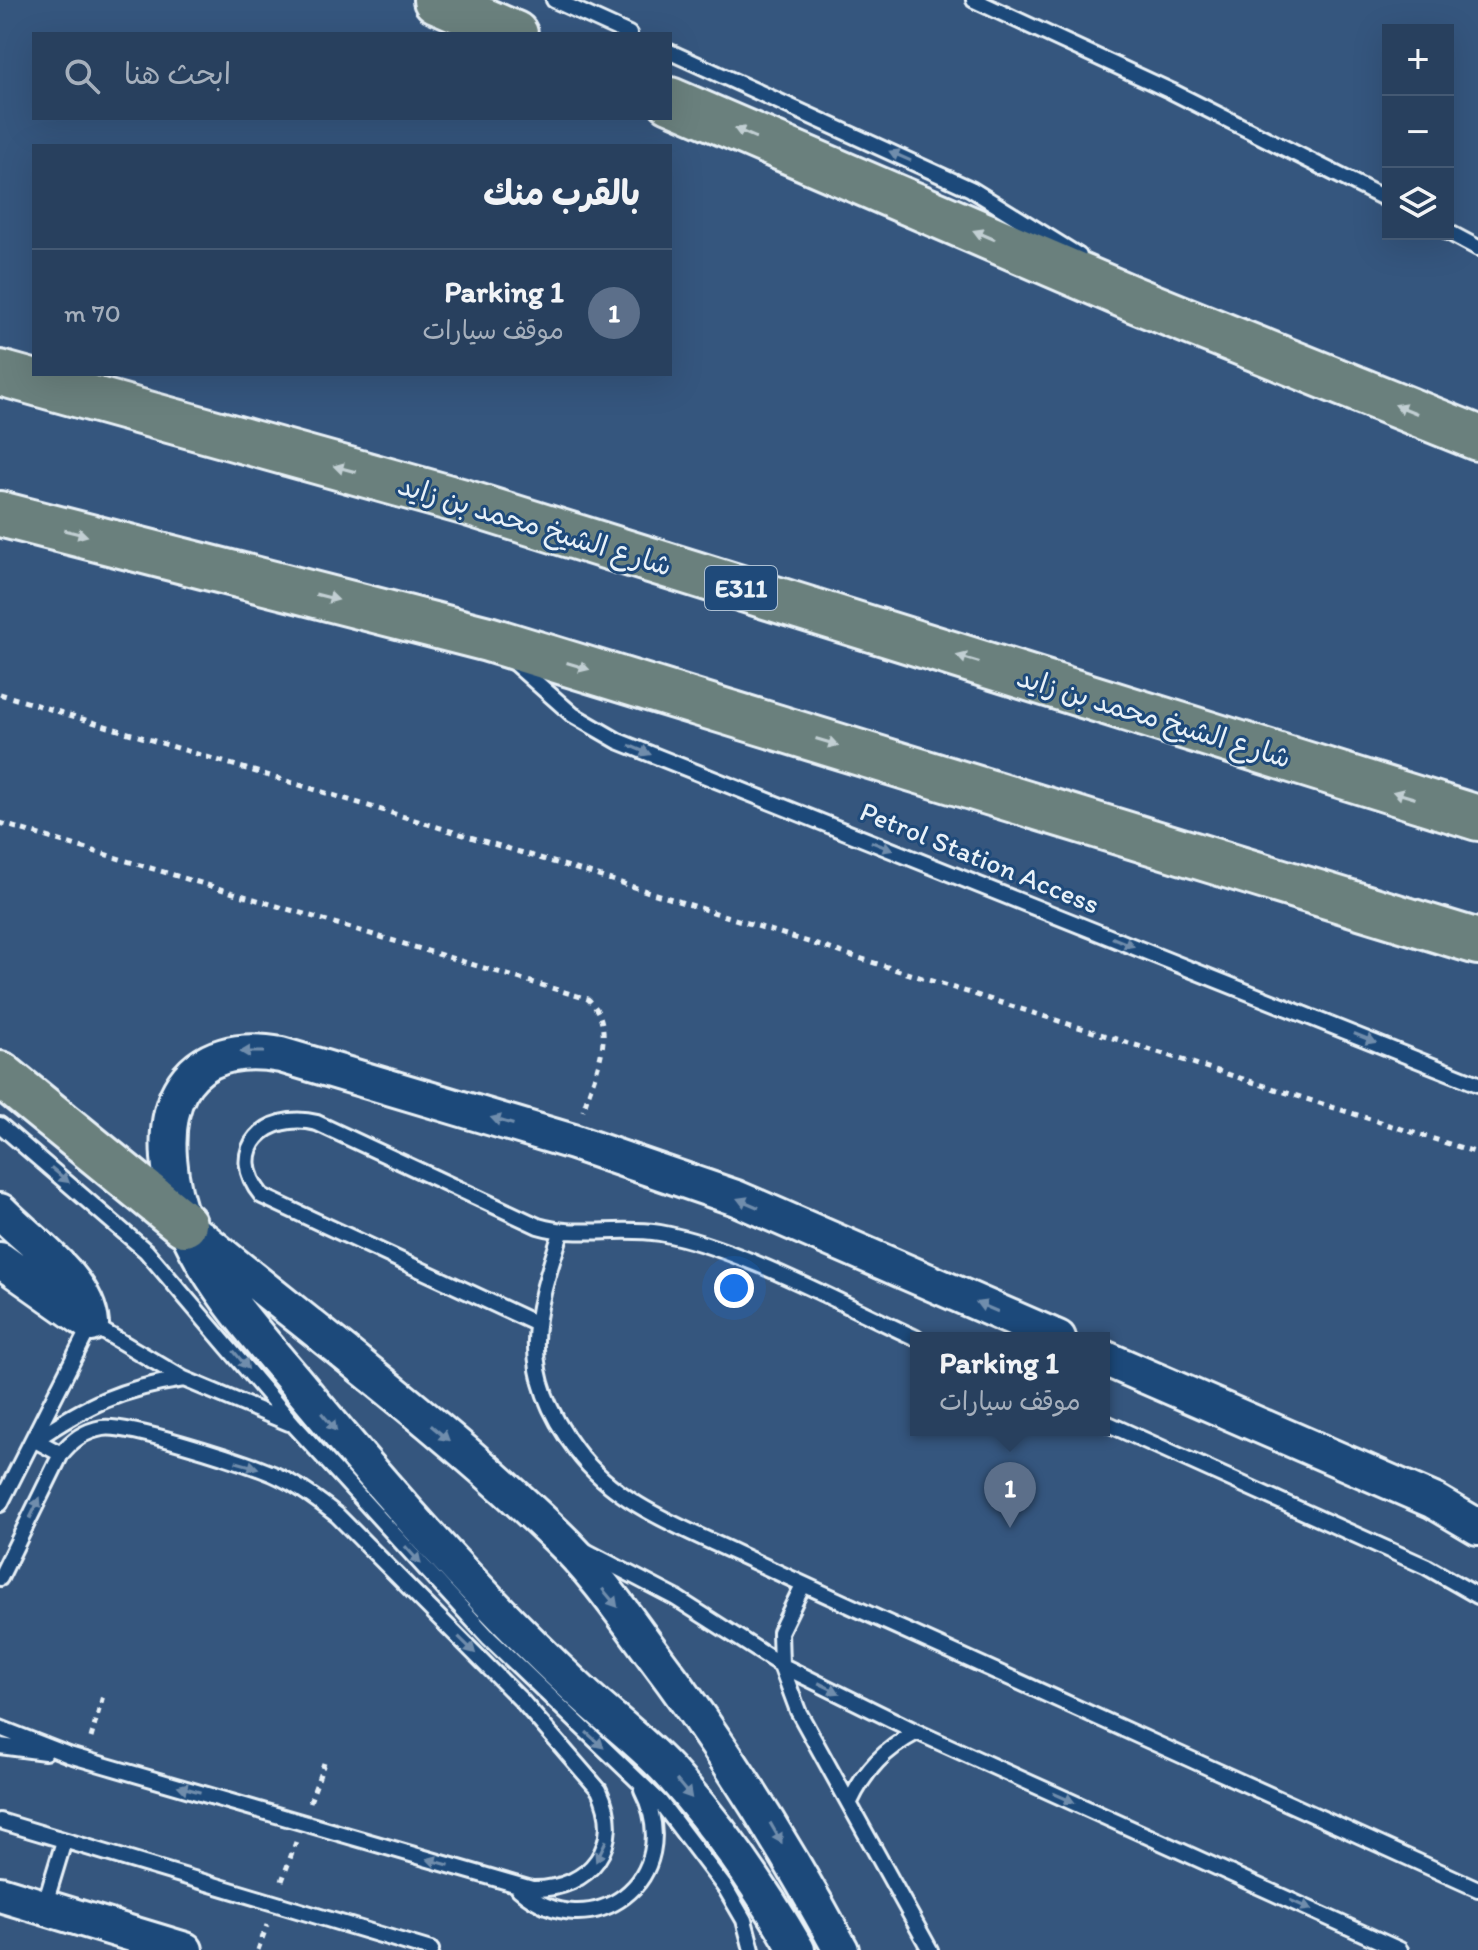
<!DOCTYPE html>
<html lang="ar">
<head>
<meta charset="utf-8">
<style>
  body { margin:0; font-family:Itim,"Playpen Sans Arabic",sans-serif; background:#344b67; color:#f1f3f6; direction:rtl }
  .controls { position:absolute; right:24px; top:24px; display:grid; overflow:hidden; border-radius:0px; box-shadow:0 8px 32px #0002 }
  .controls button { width:72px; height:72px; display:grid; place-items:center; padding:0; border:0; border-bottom:2px solid #445973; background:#28405e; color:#f1f3f6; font:40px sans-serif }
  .you { position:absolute; left:734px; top:1288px; width:28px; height:28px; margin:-20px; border:6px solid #fff; border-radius:50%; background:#1a73e8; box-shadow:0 0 0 12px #1a73e833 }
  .badge { display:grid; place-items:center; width:52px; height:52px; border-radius:50%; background:#ffd166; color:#fff; font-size:26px; font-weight:700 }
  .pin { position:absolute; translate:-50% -66px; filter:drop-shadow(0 2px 4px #0008) }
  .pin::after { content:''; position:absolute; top:42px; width:28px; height:24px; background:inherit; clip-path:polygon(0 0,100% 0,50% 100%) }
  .popup { position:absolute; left:910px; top:1332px; width:200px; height:104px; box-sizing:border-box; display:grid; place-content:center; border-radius:0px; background:#28405e; filter:drop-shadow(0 2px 6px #0005); font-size:26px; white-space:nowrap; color:#a5afbc }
  .popup b { font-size:30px; color:#f1f3f6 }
  .popup::after { content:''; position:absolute; left:50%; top:100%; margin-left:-16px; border:16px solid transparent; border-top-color:#28405e }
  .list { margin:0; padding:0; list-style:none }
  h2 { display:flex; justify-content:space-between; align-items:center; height:104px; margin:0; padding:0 32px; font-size:34px }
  h2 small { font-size:26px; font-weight:400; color:#a5afbc }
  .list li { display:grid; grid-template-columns:52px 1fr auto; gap:24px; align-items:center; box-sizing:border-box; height:128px; padding:0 32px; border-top:2px solid #445973 }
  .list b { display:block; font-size:30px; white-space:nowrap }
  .list p { margin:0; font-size:26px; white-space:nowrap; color:#a5afbc }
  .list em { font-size:26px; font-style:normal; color:#a5afbc }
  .icon { flex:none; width:44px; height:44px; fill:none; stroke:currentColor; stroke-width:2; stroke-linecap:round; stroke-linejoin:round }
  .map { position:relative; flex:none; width:1478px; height:1950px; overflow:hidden; direction:ltr }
  .search { position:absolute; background:#28405e; box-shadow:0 8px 32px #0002; left:32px; top:32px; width:640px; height:88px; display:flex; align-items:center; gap:20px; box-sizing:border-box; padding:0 28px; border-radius:0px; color:#a5afbc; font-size:30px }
  .panel { position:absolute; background:#28405e; box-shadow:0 8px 32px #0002; left:32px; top:144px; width:640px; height:232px; border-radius:0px; direction:rtl }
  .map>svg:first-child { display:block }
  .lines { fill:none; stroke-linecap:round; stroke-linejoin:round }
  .service-casing { stroke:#e8f1f8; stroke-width:20 }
  .tertiary-casing { stroke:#e8f1f8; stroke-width:40 }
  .motorway-casing { stroke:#e8f1f8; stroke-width:50 }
  .path { stroke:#e8f1f8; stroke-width:5; stroke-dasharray:6 6; stroke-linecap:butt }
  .service { stroke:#1f4a7a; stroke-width:14 }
  .tertiary { stroke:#1f4a7a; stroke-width:34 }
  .motorway { stroke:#6a807d; stroke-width:44 }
  .oneway { fill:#c2cfd3 }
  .oneway2 { fill:#6f8dac }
  .labels { text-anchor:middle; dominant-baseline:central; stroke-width:6; stroke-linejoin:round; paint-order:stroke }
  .shield { fill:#1f4a7a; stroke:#acbfd2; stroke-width:2 }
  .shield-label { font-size:26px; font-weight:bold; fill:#e8f1f8 }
  .street-label { font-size:28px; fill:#e8f1f8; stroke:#1f4a7a }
</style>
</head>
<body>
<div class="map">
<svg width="1478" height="1950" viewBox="0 0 1478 1950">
  <rect width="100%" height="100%" fill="#35567e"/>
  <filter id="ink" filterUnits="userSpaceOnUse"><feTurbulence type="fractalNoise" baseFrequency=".0125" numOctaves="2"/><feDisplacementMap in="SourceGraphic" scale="16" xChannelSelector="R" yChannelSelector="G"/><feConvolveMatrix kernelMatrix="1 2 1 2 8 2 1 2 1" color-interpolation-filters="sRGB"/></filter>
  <g filter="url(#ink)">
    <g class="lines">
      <defs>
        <path id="service" d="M554,0L629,34
          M974,0L1171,91L1388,200
          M670,52L971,189L1079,256
          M1448,232L1478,248
          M512,661L573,715L618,741L1478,1084
          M0,1125L146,1251L294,1425L489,1638L660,1802L726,1889L744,1920L752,1950
          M561,1233C533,1319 517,1371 576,1450C615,1503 678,1526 736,1553C794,1580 852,1607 911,1633C1100,1718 1289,1804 1478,1889
          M535,1323L262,1196C224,1150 267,1110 317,1123L538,1226C578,1238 619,1226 660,1233C739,1247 841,1304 916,1338
          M1104,1422L1427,1567L1478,1596
          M61,1454L35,1440C86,1405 122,1388 184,1379
          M0,1504L91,1324L184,1379L289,1423
          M582,1549L676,1598L781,1665L917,1732L1400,1950
          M0,1578L61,1454C71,1441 85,1431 102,1428C128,1424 234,1459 263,1470C291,1480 314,1497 337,1515L522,1701L599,1790C625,1844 591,1890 532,1889L69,1755L0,1728
          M803,1585L780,1632L781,1665L798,1711L930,1950
          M0,1746L45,1752
          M850,1802C865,1770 885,1749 917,1732
          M0,1821L431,1950
          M519,1889C590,1950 688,1880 642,1790
          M44,1907L64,1841"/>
        <path id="tertiary" d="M0,1211C30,1242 88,1280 91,1324
          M200,1237C320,1335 446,1429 557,1536C592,1569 621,1611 649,1649C722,1745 784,1844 841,1950
          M0,1260L91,1324
          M1104,1358L1434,1501L1478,1527
          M0,1894L185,1950
          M797,1950C762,1889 721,1830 674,1777C646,1745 611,1720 580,1691C480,1598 388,1493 301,1388C259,1338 211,1287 185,1225C169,1188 160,1127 180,1091C201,1053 242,1048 281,1055L573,1142L736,1198L1058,1338"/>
        <path id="motorway" d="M436,0L515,34
          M670,100L1133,299L1478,438
          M0,373L464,502L1478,818
          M0,514L488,639L1478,942
          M0,1074L184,1224"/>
      </defs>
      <use href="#service" class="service-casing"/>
      <use href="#tertiary" class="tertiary-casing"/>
      <use href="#motorway" class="motorway-casing"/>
      <path class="path" d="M0,694L589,873L1478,1153
        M0,823L588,999C620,1029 593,1076 583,1111
        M91,1738L104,1692
        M310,1802L324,1763
        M282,1881L296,1842
        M258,1950L267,1925"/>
      <use href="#service" class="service"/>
      <use href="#tertiary" class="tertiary"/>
      <use href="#motorway" class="motorway"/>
    </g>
    <defs><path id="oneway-solid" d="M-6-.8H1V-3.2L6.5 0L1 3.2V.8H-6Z" transform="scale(2)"/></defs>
    <g class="oneway">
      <use href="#oneway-solid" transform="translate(745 133) rotate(-157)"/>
      <use href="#oneway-solid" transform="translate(984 235) rotate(-157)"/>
      <use href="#oneway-solid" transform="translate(1406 409) rotate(-158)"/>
      <use href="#oneway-solid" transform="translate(345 469) rotate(-165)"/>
      <use href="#oneway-solid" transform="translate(76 533) rotate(14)"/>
      <use href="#oneway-solid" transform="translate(327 597) rotate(14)"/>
      <use href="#oneway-solid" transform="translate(968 659) rotate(-163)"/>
      <use href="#oneway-solid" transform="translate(578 666) rotate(17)"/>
      <use href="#oneway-solid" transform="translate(827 742) rotate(17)"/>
      <use href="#oneway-solid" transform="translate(1404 795) rotate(-163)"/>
    </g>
    <g class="oneway2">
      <use href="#oneway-solid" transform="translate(900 156) rotate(-156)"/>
      <use href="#oneway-solid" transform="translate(640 750) rotate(23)"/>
      <use href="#oneway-solid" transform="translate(882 846) rotate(22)"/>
      <use href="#oneway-solid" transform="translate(1123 942) rotate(22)"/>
      <use href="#oneway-solid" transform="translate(1365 1038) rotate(22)"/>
      <use href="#oneway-solid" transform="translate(252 1052) rotate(-180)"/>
      <use href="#oneway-solid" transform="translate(502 1121) rotate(-163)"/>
      <use href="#oneway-solid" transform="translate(60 1175) rotate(40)"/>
      <use href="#oneway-solid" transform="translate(748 1203) rotate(-157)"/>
      <use href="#oneway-solid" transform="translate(987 1307) rotate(-157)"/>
      <use href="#oneway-solid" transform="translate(241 1360) rotate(51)"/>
      <use href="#oneway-solid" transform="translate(329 1422) rotate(50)"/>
      <use href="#oneway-solid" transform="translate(440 1433) rotate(40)"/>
      <use href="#oneway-solid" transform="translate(247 1465) rotate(16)"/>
      <use href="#oneway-solid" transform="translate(35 1508) rotate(-64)"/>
      <use href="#oneway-solid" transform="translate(413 1555) rotate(48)"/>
      <use href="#oneway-solid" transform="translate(610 1598) rotate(50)"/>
      <use href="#oneway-solid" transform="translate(467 1645) rotate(45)"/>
      <use href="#oneway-solid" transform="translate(829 1688) rotate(26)"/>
      <use href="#oneway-solid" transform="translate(595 1740) rotate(42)"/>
      <use href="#oneway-solid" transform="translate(189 1789) rotate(-164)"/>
      <use href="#oneway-solid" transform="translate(684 1789) rotate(50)"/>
      <use href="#oneway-solid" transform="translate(1064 1798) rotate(24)"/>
      <use href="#oneway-solid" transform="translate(776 1833) rotate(60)"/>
      <use href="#oneway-solid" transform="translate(601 1851) rotate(116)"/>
      <use href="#oneway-solid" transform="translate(438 1862) rotate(-164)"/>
      <use href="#oneway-solid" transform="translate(1301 1905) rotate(24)"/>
    </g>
  </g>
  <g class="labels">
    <rect class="shield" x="705" y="566" width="72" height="44" rx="6"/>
    <g class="shield-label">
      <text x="741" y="588">E311</text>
    </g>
    <g class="street-label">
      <text transform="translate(535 525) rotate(17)">شارع الشيخ محمد بن زايد</text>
      <text transform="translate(1154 717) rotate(17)">شارع الشيخ محمد بن زايد</text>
      <text transform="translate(980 857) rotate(22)">Petrol Station Access</text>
    </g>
  </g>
</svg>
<div class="controls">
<button>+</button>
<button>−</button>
<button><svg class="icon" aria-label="layers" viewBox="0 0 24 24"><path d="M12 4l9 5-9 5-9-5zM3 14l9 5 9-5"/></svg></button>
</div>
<div class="you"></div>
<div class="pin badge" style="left:1010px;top:1528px;background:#5c6f8a">1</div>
<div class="popup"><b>Parking 1</b>موقف سيارات</div>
<div class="search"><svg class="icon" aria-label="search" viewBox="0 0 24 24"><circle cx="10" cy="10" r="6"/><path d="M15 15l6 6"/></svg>ابحث هنا</div>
<section class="panel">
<h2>بالقرب منك<small></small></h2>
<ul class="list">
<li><span class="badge" style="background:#5c6f8a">1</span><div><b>Parking 1</b><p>موقف سيارات</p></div><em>70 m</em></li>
</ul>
</section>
</div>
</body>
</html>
